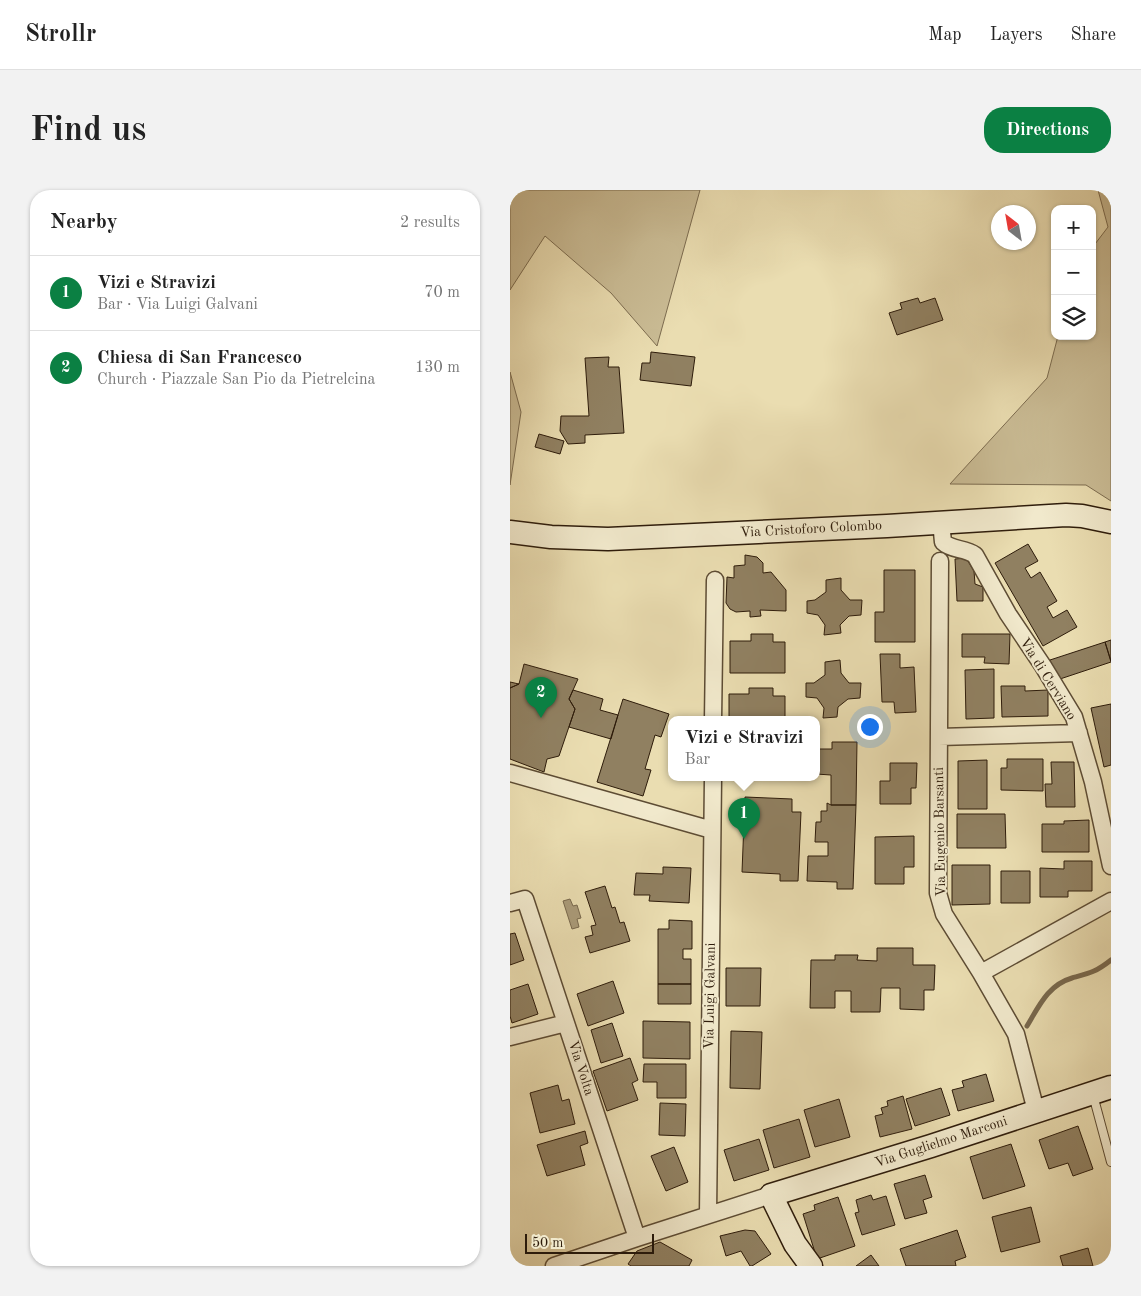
<!DOCTYPE html>
<html lang="en">
<head>
<meta charset="utf-8">
<style>
  body { margin:0; font-family:"Old Standard TT",serif; background:#f2f2f2; color:#222 }
  .controls { position:absolute; right:15px; top:15px; display:grid; overflow:hidden; border-radius:10px; box-shadow:0 1px 4px #0004 }
  .controls button { width:45px; height:45px; display:grid; place-items:center; padding:0; border:0; border-bottom:1px solid #e0e0e0; background:#fff; color:#222; font:25px sans-serif }
  .compass { position:absolute; left:481px; top:15px; width:45px; height:45px; border-radius:50%; background:#fff; box-shadow:0 1px 4px #0004; rotate:329deg }
  .scale { position:absolute; left:15px; bottom:12px; width:129px; box-sizing:border-box; padding-left:5px; border:2px solid #2e1c0b; border-top:0; font-size:14px; line-height:18px; white-space:nowrap; color:#2e1c0b; -webkit-text-stroke:4px #f1e9cc; paint-order:stroke }
  .you { position:absolute; left:359px; top:536px; width:18px; height:18px; margin:-12px; border:4px solid #fff; border-radius:50%; background:#1a73e8; box-shadow:0 0 0 8px #1a73e833 }
  .badge { display:grid; place-items:center; width:32px; height:32px; border-radius:50%; background:#0b8043; color:#fff; font-size:16px; font-weight:700 }
  .pin { position:absolute; translate:-50% -41px; filter:drop-shadow(0 1px 2px #0008) }
  .pin::after { content:''; position:absolute; top:26px; width:18px; height:15px; background:inherit; clip-path:polygon(0 0,100% 0,50% 100%) }
  .popup { position:absolute; left:158px; top:526px; width:152px; height:65px; box-sizing:border-box; display:grid; place-content:center; border-radius:10px; background:#fff; filter:drop-shadow(0 1px 4px #0005); font-size:16px; white-space:nowrap; color:#767676 }
  .popup b { font-size:19px; color:#222 }
  .popup::after { content:''; position:absolute; left:50%; top:100%; margin-left:-10px; border:10px solid transparent; border-top-color:#fff }
  .list { margin:0; padding:0; list-style:none }
  h2 { display:flex; justify-content:space-between; align-items:center; height:65px; margin:0; padding:0 20px; font-size:21px }
  h2 small { font-size:16px; font-weight:400; color:#767676 }
  .list li { display:grid; grid-template-columns:32px 1fr auto; gap:15px; align-items:center; box-sizing:border-box; height:75px; padding:0 20px; border-top:1px solid #e0e0e0 }
  .list b { display:block; font-size:19px; white-space:nowrap }
  .list p { margin:0; font-size:16px; white-space:nowrap; color:#767676 }
  .list em { font-size:16px; font-style:normal; color:#767676 }
  .icon { flex:none; width:28px; height:28px; fill:none; stroke:currentColor; stroke-width:2; stroke-linecap:round; stroke-linejoin:round }
  .map { position:relative; flex:none; width:601px; height:1076px; overflow:hidden; border-radius:20px }
  header { display:flex; align-items:center; gap:30px; box-sizing:border-box; height:70px; padding:0 25px; background:#fff; border-bottom:1px solid #e0e0e0 }
  header strong { font-size:24px }
  nav { display:flex; gap:28px; margin-inline-start:auto; font-size:18px }
  .intro { display:flex; align-items:center; justify-content:space-between; box-sizing:border-box; height:120px; padding:0 30px }
  h1 { margin:0; font-size:35px }
  .button { padding:12px 22px; border-radius:20px; background:#0b8043; color:#fff; font-size:18px; font-weight:700 }
  main { display:flex; gap:30px; padding:0 30px }
  aside { flex:1; background:#fff; border-radius:20px; box-shadow:0 1px 4px #0004 }
  .map>svg:first-child { display:block }
  .green { fill:#cabc95; stroke:#7c6c50 }
  .water { fill:#aa9b79; stroke:#78684d }
  .lines { fill:none; stroke-linecap:round; stroke-linejoin:round }
  .stream { stroke:#78684d; stroke-width:5 }
  .building { fill:#908061; stroke:#2e1c0b }
  .service-casing { stroke:#5d4c34; stroke-width:10 }
  .minor-casing { stroke:#5d4c34; stroke-width:19 }
  .secondary-casing { stroke:#2e1c0b; stroke-width:25 }
  .service { stroke:#f1e9cc; stroke-width:8 }
  .minor { stroke:#f1e9cc; stroke-width:16 }
  .secondary { stroke:#f1e9cc; stroke-width:22 }
  .labels { text-anchor:middle; dominant-baseline:central; stroke-width:4; stroke-linejoin:round; paint-order:stroke }
  .street-label { font-size:14px; fill:#2e1c0b; stroke:#f1e9cc }
</style>
</head>
<body>
<header>
<strong>Strollr</strong>
<nav><a>Map</a><a>Layers</a><a>Share</a></nav>
</header>
<div class="intro"><h1>Find us</h1><a class="button">Directions</a></div>
<main>
<aside>
<h2>Nearby<small>2 results</small></h2>
<ul class="list">
<li><span class="badge">1</span><div><b>Vizi e Stravizi</b><p>Bar · Via Luigi Galvani</p></div><em>70 m</em></li>
<li><span class="badge">2</span><div><b>Chiesa di San Francesco</b><p>Church · Piazzale San Pio da Pietrelcina</p></div><em>130 m</em></li>
</ul>
</aside>
<div class="map">
<svg width="601" height="1076" viewBox="0 0 601 1076">
  <rect width="100%" height="100%" fill="#eaddb1"/>
  <filter id="stains"><feTurbulence type="fractalNoise" baseFrequency=".004" numOctaves="4"/><feColorMatrix values="0 0 0 0 .2 0 0 0 0 .09 0 0 0 0 .02 0 0 0 .5 -.17"/></filter>
  <radialGradient id="worn" r=".72"><stop offset=".6" stop-color="#630" stop-opacity="0"/><stop offset="1" stop-color="#630" stop-opacity=".3"/></radialGradient>
  <path class="green" d="M0,0H190L147,156L101,103L35,46L0,100Z
    M588,0H601V311L576,295L440,294L537,188L548,146H582V58L598,37Z
    M0,182L11,222L0,295Z"/>
  <path class="water" d="M60,709L63,716L67,715L71,728L67,729L69,737L62,739L53,711Z"/>
  <g class="lines">
    <path class="stream" d="M517,836C529,816 538,795 562,788C580,783 586,782 601,770"/>
  </g>
  <path class="building" d="M408,108L410,113L425,108L433,130L387,145L379,123L392,119L390,113Z
    M141,162L185,167L181,196L130,190L132,173H140Z
    M99,167L98,177H109L114,243L75,245V253L58,254L50,241L51,226H79L75,168Z
    M29,244L54,251L50,264L25,257Z
    M518,354L528,371L515,378L521,388L530,382L547,411L537,417L543,428L557,420L567,437L533,456L485,373Z
    M235,365L247,367L253,373V383L261,382L276,400V421L250,420L251,426L240,427V421L226,422L220,419L216,413L217,387L224,388V376L235,375Z
    M456,368L464,381L465,394L473,397V411H447L445,369Z
    M374,380H405V452H365V422H374Z
    M331,388V400L340,410H352L351,425L339,426L330,435L331,443L314,445L315,435L308,425L297,423V411L305,410L316,402V390Z
    M241,444H263V452H275V483H220V451H241Z
    M452,444H500L499,474L474,473L475,467H452Z
    M601,450V471L595,452Z
    M595,452L601,472L547,490L540,470Z
    M370,464H390V478L404,477L406,522L385,523L384,512H372Z
    M330,470L331,483L339,493H351L350,508L338,509L328,517L327,527L313,528L314,518L307,508L296,507V493H304L315,485V472Z
    M14,474L68,489L59,509L65,519L49,566L37,569L34,582L0,569V498L9,494Z
    M484,479V528L456,529L455,480Z
    M0,492L9,494L0,498Z
    M491,496H515V501L538,500V526L492,527Z
    M239,498H263V506H275V530H219V504H239Z
    M63,500L93,509L90,520L108,525L101,549L59,537L65,519L59,509Z
    M113,509L159,524L151,547L145,545L135,579L141,580L133,606L87,592Z
    M601,514V575L594,577L581,518Z
    M322,552H347L346,615H321V585L306,584V559H322Z
    M497,569H533V601L491,600V578H497Z
    M477,570V619H448V571Z
    M541,572H564L565,617H536L535,594H542Z
    M380,573H407L406,598H401V614H370V591H380Z
    M235,607L282,609V622H291L288,691H270V684L232,682Z
    M317,613L321,615H346L343,699H327V692L297,691L298,666H318V652H305L306,632H311V621H317Z
    M447,624H495L496,658H447Z
    M579,630V662H532V634H554V631Z
    M404,646V677H394V694H365V647Z
    M554,671H582V701H558V707H530V678L554,679Z
    M442,675H480V714L442,715Z
    M153,677L181,678L179,713L139,711L140,705H124L126,683L153,684Z
    M491,681H520V713H491Z
    M95,696L102,718L105,717L110,733L114,732L120,751L80,763L75,747L83,745L81,736L86,735L75,702Z
    M159,730L182,731V759H173V769H181V794H148V739H159Z
    M5,743L14,770L0,775V744Z
    M367,758H403V775H425L424,800H414V820L390,819V798H371L370,822H341V801H325V818H300L301,770H325V765H348L347,770L367,771Z
    M216,778H251L250,816H216Z
    M103,791L114,823L78,836L67,804Z
    M18,794L28,824L2,833L0,826V800Z
    M148,794H181V814H148Z
    M133,831L180,832V869L133,868Z
    M102,833L113,866L91,873L81,840Z
    M221,841L252,842L250,899L220,898Z
    M120,868L128,890L122,893L128,910L97,921L83,881Z
    M134,874H176V908H147V892H133Z
    M476,884L484,911L448,921L442,900L454,897L452,891Z
    M48,895L52,911L59,909L65,934L30,943L20,903Z
    M431,898L440,925L405,936L396,909Z
    M393,906L402,939L370,947L365,926L373,924L371,918L378,916L377,911Z
    M329,909L340,947L305,957L294,920Z
    M150,913L176,914L175,946L149,945Z
    M289,929L300,967L264,978L253,940Z
    M568,936L583,979L563,986L558,973L539,979L529,950Z
    M75,941L78,953L70,956L75,975L37,986L27,955Z
    M249,949L259,980L224,991L214,960Z
    M501,954L515,996L473,1009L460,967Z
    M164,957L178,992L156,1001L141,966Z
    M415,985L422,1007L413,1010L417,1023L395,1029L384,994Z
    M361,1005L363,1010L376,1006L385,1035L352,1045L345,1023L349,1022L346,1010Z
    M328,1007L345,1056L307,1069L293,1024L305,1020L304,1015Z
    M521,1017L530,1052L491,1062L482,1027Z
    M235,1040L245,1041L261,1064L242,1076H240L231,1061L216,1066L210,1046Z
    M447,1040L456,1067L445,1071L446,1076H396L390,1059Z
    M150,1052L182,1070L179,1076H121L118,1074L127,1061Z
    M578,1058L583,1076H553L550,1066Z
    M361,1065L369,1076H346Z"/>
  <g class="lines">
    <defs>
      <path id="service" d="M583,905L601,972"/>
      <path id="minor" d="M431,332L433,352C441,360 455,358 465,365L498,424L533,476L564,527L583,592L601,676
        M430,371L428,703L434,724L471,783L506,844L526,921
        M203,530L205,390
        M429,547L569,543
        M0,583L202,640
        M0,713L15,709L127,1048
        M471,783L601,711
        M0,847L56,833
        M198,1025L203,588
        M44,1076L127,1048L261,1005"/>
      <path id="secondary" d="M0,342L41,347L98,349L377,336L556,325L572,326L601,332
        M301,1076L285,1054L261,1005L421,956L601,897"/>
    </defs>
    <use href="#service" class="service-casing"/>
    <use href="#minor" class="minor-casing"/>
    <use href="#secondary" class="secondary-casing"/>
    <use href="#service" class="service"/>
    <use href="#minor" class="minor"/>
    <use href="#secondary" class="secondary"/>
  </g>
  <g class="labels">
    <g class="street-label">
      <text transform="translate(301 339) rotate(-3)">Via Cristoforo Colombo</text>
      <text transform="translate(538 489) rotate(58)">Via di Cerviano</text>
      <text transform="translate(430 642) rotate(-91)">Via Eugenio Barsanti</text>
      <text transform="translate(200 806) rotate(-89)">Via Luigi Galvani</text>
      <text transform="translate(71 878) rotate(72)">Via Volta</text>
      <text transform="translate(431 952) rotate(-18)">Via Guglielmo Marconi</text>
    </g>
  </g>
  <rect width="100%" height="100%" filter="url(#stains)"/>
  <rect width="100%" height="100%" fill="url(#worn)"/>
</svg>
<div class="controls">
<button>+</button>
<button>−</button>
<button><svg class="icon" aria-label="layers" viewBox="0 0 24 24"><path d="M12 4l9 5-9 5-9-5zM3 14l9 5 9-5"/></svg></button>
</div>
<svg class="compass" viewBox="-18 -18 36 36"><path d="M0-13l5 13h-10z" fill="#e53935"/><path d="M0 13l5-13h-10z" fill="#767676"/></svg>
<div class="scale">50 m</div>
<div class="you"></div>
<div class="pin badge" style="left:234px;top:649px">1</div>
<div class="popup"><b>Vizi e Stravizi</b>Bar</div>
<div class="pin badge" style="left:31px;top:528px">2</div>
</div>
</main>
</body>
</html>
